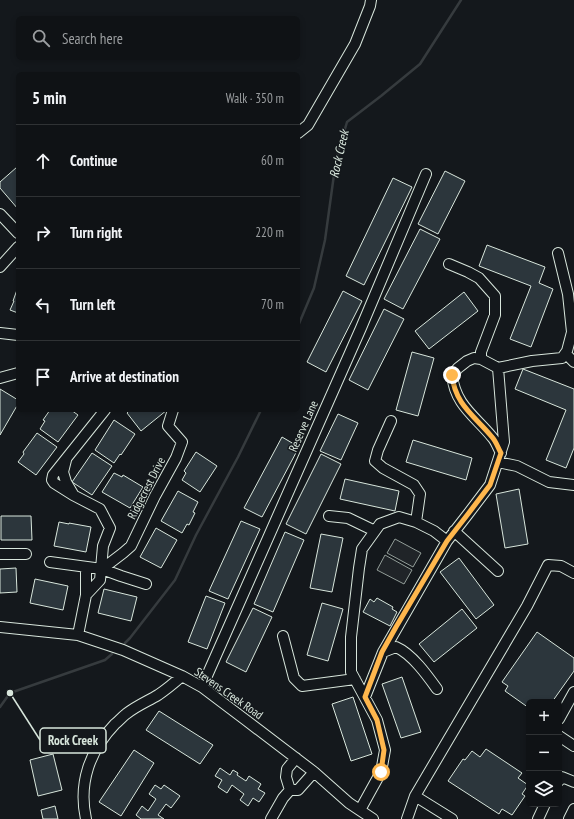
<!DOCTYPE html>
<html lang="en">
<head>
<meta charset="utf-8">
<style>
  body { margin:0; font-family:"PT Sans Narrow",sans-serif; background:#1d2022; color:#f1f3f6 }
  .controls { position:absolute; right:12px; bottom:12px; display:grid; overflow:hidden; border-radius:6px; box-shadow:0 2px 6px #0003 }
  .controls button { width:36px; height:36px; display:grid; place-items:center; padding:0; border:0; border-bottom:1px solid #2f3234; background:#0f1215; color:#f1f3f6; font:20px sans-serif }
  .stop { position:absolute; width:12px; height:12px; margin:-9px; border:3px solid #ffb74d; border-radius:50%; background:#fff }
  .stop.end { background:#ffb74d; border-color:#fff; box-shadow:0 1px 4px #0008 }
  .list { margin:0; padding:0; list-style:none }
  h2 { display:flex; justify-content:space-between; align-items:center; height:52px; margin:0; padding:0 16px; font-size:17px }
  h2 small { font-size:13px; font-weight:400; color:#9b9ea0 }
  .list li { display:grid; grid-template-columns:26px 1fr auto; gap:12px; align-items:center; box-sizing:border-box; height:72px; padding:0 16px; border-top:1px solid #2f3234 }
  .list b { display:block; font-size:15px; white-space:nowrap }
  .list em { font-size:13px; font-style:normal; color:#9b9ea0 }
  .icon { flex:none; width:22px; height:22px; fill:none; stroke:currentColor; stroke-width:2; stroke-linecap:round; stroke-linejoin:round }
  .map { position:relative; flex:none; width:574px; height:819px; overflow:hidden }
  .search { position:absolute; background:#0f1215; box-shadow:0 2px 6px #0003; left:16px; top:16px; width:284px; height:44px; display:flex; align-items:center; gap:10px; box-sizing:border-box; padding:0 14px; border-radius:6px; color:#9b9ea0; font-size:15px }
  .panel { position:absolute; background:#0f1215; box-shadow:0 2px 6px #0003; left:16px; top:72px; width:284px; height:340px; border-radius:6px }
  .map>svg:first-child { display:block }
  .green { fill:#202428; stroke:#939e99 }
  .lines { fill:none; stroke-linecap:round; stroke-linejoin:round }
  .stream { stroke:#363b3e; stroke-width:2.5 }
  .building { fill:#2c363c; stroke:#d8e6dc }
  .minor-casing { stroke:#d8e6dc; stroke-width:12 }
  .minor { stroke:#14181c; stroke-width:10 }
  .route { stroke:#ffb74d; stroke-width:5 }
  .labels { text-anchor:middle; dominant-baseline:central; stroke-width:3; stroke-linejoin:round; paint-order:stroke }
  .street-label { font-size:12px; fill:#d8e6dc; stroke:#14181c }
  .water-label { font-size:13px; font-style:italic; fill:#d8e6dc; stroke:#14181c }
  .leader { fill:none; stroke:#d8e6dc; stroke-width:1.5 }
  .callout-dot { fill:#d8e6dc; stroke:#14181c; stroke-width:1.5 }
  .callout { fill:#14181c; stroke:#d8e6dc; stroke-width:1.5 }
  .callout-label { font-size:13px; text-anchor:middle; font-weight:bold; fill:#d8e6dc }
</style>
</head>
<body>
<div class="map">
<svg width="574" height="819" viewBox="0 0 574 819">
  <rect width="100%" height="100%" fill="#14181c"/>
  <path class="green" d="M395,539L421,553L413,567L387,553Z
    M385,555L412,570L404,584L377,570Z"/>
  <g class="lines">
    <path class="stream" d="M298,326L314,288L325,240L336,160L347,122L381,96L420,64L461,0
      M125,643L130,638L175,580L196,535L238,457L261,410
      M0,707L10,693L105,660L112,654"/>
  </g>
  <path class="building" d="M17,167L18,168V209L0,188V182Z
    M445,171L465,181L438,234L418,224Z
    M393,178L412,187L364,285L346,276Z
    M420,229L440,239L403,309L384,299Z
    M487,245L545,267L539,283L553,289L531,347L510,339L531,286L479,266Z
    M18,287V313L10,310L14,301H13Z
    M343,291L362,301L326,372L307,362Z
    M464,292L478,311L429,349L415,331Z
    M384,309L404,319L368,390L349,380Z
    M412,352L434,358L418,416L396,410Z
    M523,369L574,389V448L566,468L546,460L566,410L515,389Z
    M0,389L18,400V404L0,435Z
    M50,410H71L78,415L58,442L40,429L45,421L43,420Z
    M130,410H167L141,431L127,413Z
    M338,414L358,423L341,460L320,451Z
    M114,420L135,434L121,455L120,454L114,463L95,450Z
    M37,433L57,447L36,475L18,462L24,454L23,452Z
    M282,437L299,447L262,517L244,508Z
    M413,440L472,458L466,480L406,462Z
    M196,452L217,466L200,492L182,480L186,473L184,471Z
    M92,453L112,466L92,495L72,482Z
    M321,454L341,464L306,534L286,524Z
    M114,473L122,477L123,475L143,487L130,508L102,492Z
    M345,479L399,491L395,511L340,499Z
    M519,489L528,544L505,548L496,494Z
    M178,491L198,502L193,512L195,513L189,525L187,524L182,533L161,521Z
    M1,516H31L32,540H1Z
    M241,521L260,529L228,599L209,591Z
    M59,522L69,524V523L91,527L86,552L54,546Z
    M156,528L177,540L161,568L140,557Z
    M285,532L304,540L273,612L254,604Z
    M321,534L343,538L332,592L310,588Z
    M459,558L494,605L476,619L440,572Z
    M16,568L17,592L0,593V569Z
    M35,579L68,586L63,610L30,603Z
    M104,589L137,597L131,621L98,613Z
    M206,596L225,603L207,649L188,642Z
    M377,598L393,607L392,609L397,612L390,626L363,612L370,599L374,602Z
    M322,603L343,609L328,661L307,655Z
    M253,608L272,617L246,672L226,662Z
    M462,609L477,628L434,662L419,644Z
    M537,632L574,658V671L552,702H529V708L505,691L508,686L502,682Z
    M402,677L421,732L401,738L382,684Z
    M353,697L372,754L351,761L332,704Z
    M159,711L213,745L200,764L146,730Z
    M486,749L522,773L518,778L528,785L522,794L525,796L512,815L502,809L499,814L448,781L463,759L465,760L472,751L480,757Z
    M134,750L154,763L121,816L99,802Z
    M53,754L62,790L38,796L30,760Z
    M220,768L230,775L233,770L238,773L237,775L246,781L249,776L261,784L258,789L265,793L259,802L253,798L248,806L240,800L244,794L232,785L227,793L218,787L222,780L215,776Z
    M155,785L161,789L164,785L180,796L171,808L166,804L158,815L164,819H141L136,815L142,806L148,811L156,799L149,794Z
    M55,806L58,819H43L41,810Z"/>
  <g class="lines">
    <defs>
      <path id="minor" d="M298,133L308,125L355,44L370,6L371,0
        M0,214L18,233
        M449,264L468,272L479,278L495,296V315L481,352V359
        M0,267L18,247
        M0,333L18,335
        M566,354L574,362
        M0,378L18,373
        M391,421L378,450L375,461L383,468L414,485L420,494L416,522
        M501,453C498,448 496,441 492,437C475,416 455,405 452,375L458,368L467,361L474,358L481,359L498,368L532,361L562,358L567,351L572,332L568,294L558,253
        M66,460L63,472L66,482L73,494
        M498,462L517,466L549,482L574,485
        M329,516L348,518L375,531
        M454,531L498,571
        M0,554H26
        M50,562L102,569L121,576L146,584
        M86,567V595
        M102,569L123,553L131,546L155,496L176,458L182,442L168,426L173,410
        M0,627L78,635L123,650L182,676L202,687L247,721L314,772L349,803L373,819
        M78,635L86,595L100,580L103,546L110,528L100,509L73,495L54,483L52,480L53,475L105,410
        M283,636L294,678L302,686L355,679
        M383,652L396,647C412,654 427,675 437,689
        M202,687L361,328L426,174
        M365,697L383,652L447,541L468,514L490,485L504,442L498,368
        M559,719L574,692
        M559,736L574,746
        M296,758L287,769L286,777L290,790H298L314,772
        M559,781L562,777L574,782
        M415,796L452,819
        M360,810L381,772L385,750L377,720L351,672V637L359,568L362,549L380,524L399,517L416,522L434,531L447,541
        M86,819C78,783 90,750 115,724C119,721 122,717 126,714C136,706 148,701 158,695C167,689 174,683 182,676
        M271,819L283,798L290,790
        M407,819L415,796L527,606L548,565L561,566L574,573
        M538,819L545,804
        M569,819L574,809"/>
    </defs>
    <use href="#minor" class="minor-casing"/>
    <use href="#minor" class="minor"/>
  </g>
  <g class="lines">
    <path class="route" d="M381,772L384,750L377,720L365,697L382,652L396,627L447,541L468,514L490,485L501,453C498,448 496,441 492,437C475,416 455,405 452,375"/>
  </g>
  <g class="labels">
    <g class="street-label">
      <text transform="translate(303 426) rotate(-66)">Reserve Lane</text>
      <text transform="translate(146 488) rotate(-63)">Ridgecrest Drive</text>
      <text transform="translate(229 693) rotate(35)">Stevens Creek Road</text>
    </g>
    <g class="water-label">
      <text transform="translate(339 154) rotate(-77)">Rock Creek</text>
    </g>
  </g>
  <path class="leader" d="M10 693L40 740"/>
  <circle class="callout-dot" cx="10" cy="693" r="4"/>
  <rect class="callout" x="40" y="728" width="66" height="25" rx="4"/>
  <g class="callout-label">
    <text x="73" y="745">Rock Creek</text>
  </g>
</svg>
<div class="controls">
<button>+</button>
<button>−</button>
<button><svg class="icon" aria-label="layers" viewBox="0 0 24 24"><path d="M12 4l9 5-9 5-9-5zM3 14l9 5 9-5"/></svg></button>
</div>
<div class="stop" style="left:381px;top:772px"></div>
<div class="stop end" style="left:452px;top:375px"></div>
<div class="search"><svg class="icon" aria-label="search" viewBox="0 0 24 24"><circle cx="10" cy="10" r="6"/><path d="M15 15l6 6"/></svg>Search here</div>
<section class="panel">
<h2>5 min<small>Walk · 350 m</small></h2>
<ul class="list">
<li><svg class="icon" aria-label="ahead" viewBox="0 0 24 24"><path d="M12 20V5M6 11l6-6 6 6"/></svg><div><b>Continue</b></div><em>60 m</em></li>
<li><svg class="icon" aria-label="right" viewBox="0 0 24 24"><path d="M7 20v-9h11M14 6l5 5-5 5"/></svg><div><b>Turn right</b></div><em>220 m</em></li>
<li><svg class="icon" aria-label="left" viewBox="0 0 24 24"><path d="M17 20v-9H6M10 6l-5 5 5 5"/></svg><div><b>Turn left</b></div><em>70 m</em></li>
<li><svg class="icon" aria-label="arrive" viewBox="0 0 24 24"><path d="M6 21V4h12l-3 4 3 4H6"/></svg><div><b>Arrive at destination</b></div></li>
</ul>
</section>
</div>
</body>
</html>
